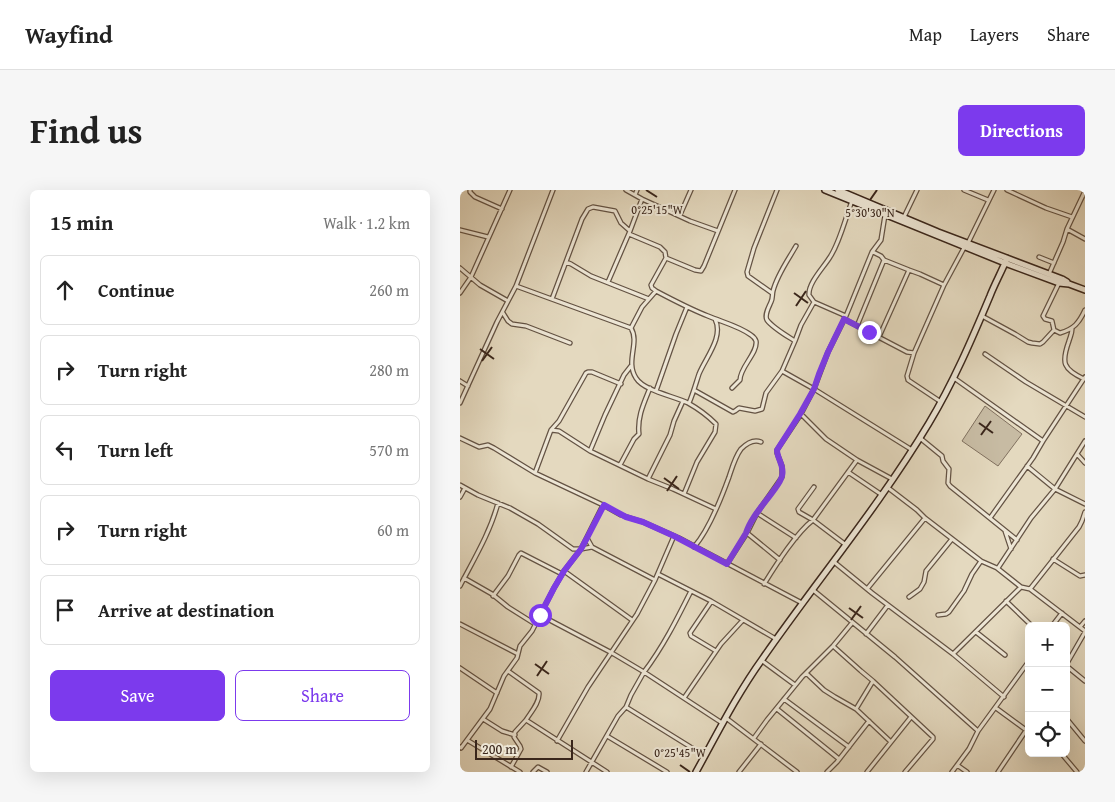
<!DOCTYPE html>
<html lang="en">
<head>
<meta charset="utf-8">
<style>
  body { margin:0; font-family:"Gentium Book Plus",serif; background:#f6f6f6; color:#222 }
  .controls { position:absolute; right:15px; bottom:15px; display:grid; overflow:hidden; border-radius:8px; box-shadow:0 5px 20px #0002 }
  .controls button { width:45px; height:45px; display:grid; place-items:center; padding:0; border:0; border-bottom:1px solid #e0e0e0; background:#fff; color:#222; font:25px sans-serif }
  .scale { position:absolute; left:15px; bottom:12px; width:98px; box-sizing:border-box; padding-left:5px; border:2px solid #3a261b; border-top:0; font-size:14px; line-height:18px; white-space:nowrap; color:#3a261b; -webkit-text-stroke:4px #ede6d5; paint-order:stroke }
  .stop { position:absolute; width:15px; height:15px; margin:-11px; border:4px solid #7c3aed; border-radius:50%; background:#fff }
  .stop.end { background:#7c3aed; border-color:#fff; box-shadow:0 1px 5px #0008 }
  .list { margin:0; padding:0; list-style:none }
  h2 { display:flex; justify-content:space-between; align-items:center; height:65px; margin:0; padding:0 20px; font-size:21px }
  h2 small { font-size:16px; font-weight:400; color:#767676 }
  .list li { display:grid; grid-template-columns:32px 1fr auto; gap:15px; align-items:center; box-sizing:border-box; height:70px; margin:0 10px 10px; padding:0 10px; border:1px solid #e0e0e0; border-radius:8px }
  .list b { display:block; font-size:19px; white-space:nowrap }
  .list em { font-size:16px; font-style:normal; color:#767676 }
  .actions { display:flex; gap:10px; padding:15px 20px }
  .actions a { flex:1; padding:11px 0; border:1px solid #7c3aed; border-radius:8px; text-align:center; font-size:18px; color:#7c3aed }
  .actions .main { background:#7c3aed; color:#fff }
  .icon { flex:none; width:28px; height:28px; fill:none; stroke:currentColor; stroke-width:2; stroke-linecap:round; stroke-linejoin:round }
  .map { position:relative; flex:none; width:625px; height:582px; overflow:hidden; border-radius:8px }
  header { display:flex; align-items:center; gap:30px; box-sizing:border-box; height:70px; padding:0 25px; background:#fff; border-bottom:1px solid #e0e0e0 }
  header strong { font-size:24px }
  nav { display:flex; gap:28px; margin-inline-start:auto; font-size:18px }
  .intro { display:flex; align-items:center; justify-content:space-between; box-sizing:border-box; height:120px; padding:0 30px }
  h1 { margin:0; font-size:35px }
  .button { padding:12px 22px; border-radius:8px; background:#7c3aed; color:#fff; font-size:18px; font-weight:700 }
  main { display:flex; gap:30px; padding:0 30px }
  aside { flex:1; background:#fff; border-radius:8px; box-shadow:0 5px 20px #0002 }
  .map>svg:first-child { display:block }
  .green { fill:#c7bba3; stroke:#80705f }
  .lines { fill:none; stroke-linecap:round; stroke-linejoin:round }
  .street-casing { stroke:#645344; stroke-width:5.5 }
  .secondary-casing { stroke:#3a261b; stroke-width:8 }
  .street { stroke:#ede6d5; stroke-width:3 }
  .secondary { stroke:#ede6d5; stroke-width:5 }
  .route { stroke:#7c3aed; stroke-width:6 }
  .ticks { fill:none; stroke:#3a261b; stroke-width:2 }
  .ticks-label { font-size:12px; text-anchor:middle; fill:#3a261b; stroke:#ede6d5; stroke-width:4; stroke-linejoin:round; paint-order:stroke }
</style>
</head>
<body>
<header>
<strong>Wayfind</strong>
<nav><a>Map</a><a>Layers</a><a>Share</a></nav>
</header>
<div class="intro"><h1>Find us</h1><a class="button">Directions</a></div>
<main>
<aside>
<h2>15 min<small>Walk · 1.2 km</small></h2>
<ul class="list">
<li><svg class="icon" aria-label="ahead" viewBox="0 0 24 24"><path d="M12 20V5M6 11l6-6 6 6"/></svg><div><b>Continue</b></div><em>260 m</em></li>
<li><svg class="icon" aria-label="right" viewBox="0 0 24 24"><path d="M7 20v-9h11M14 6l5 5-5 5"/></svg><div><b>Turn right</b></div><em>280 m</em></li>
<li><svg class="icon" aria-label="left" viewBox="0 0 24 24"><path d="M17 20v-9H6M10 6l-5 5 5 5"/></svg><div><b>Turn left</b></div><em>570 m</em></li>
<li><svg class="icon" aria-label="right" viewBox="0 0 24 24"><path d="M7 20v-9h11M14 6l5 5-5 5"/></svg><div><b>Turn right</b></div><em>60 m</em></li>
<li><svg class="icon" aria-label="arrive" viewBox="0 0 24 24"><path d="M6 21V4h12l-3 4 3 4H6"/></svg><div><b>Arrive at destination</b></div></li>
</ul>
<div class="actions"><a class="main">Save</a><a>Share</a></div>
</aside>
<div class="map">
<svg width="625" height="582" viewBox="0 0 625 582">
  <rect width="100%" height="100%" fill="#e4d9bf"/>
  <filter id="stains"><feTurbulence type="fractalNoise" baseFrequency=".004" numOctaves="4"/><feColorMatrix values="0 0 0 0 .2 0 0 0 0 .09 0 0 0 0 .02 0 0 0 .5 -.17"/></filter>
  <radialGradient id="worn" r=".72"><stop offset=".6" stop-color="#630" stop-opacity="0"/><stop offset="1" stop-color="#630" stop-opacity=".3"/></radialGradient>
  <path class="green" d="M525,216L562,244L538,276L502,251Z"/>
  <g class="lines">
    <defs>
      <path id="street" d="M10,0V2L15,7L42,19
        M166,0L182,9L230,31L258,41
        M504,0L528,10
        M547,0L586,18L612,27
        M175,5L177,0
        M220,25L231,0
        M444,27L457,0
        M607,39L625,49
        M0,40L28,47
        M169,44L200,57L205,62L206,68
        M508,53L534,0
        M413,62L421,66L424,70L449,80L460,84L484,95
        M579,67L594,73
        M106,72L111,74L131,86L189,109
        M0,78L20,95L48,111
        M589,84L603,52L607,39L625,1
        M148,92L170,41L182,9
        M599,93L583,126L585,129L592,131L594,140L600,143C614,139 619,133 625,120
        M56,96L171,138C180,153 165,171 176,188C184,201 214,206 228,213C237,218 248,226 256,234L255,242L237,272L224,304
        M0,103L11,87L50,0
        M312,103L288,86L287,82L294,58L317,0
        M92,109L122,29L128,19L133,17L155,21L161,33L170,41
        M354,112L386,126
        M43,123L48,131L52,134L66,136L110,153
        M522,126L555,144L568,152L572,153L580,154L583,152L594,140
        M384,129L447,162L454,163L484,95L505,56
        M397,136L424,70
        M171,138L182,117L196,101
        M612,139C612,144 610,147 609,151C601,173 603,179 624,189
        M419,147L449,80
        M335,151C327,146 313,138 307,130C304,125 309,117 311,112C313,108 312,105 313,101C317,85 328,70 336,56
        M454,163L447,186L448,190L481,212
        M525,164L566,192L625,227
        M322,181L354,199L452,260
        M494,188L583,251
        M0,191L8,196
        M272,198L280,190C280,177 298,163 296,151C295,148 294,147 291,145C279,136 262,132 248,126C230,119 213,110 196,101L192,98L191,95L206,68L235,80L241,81L244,76L275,0
        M234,200L273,222L275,221L279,218L295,221L302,219L306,203L322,181L335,151L341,135L354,112L349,105C348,93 364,77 370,67C380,52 385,29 392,11
        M196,201L216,144L227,117
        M0,213L37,132L56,96L93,0
        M229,213C233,204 236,193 239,184C246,167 264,147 255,129
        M341,224L366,249L397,270L432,289
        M91,240L99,241L130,261L188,289L213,299L256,319
        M0,248L19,257L28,255L34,258L75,283L143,315L161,325L183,332L219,348L342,413
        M460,248L482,266L483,271L489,279L488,293L490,296L557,350
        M130,261L145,225L164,185L171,176
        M617,264L625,273
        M160,275L174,249L179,244C177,227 184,213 190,198
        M567,276L595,299L625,314
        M388,282L422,305
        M75,283L91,240L99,231L126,183L128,182H132L161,194
        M188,289L210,245L214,231L223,211
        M0,295L18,305L50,318L78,334L113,359H121L132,357
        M354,297L338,319L339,322L353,330L397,270
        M427,297L457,320L465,328L521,371L537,378L561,397L570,399L625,441
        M0,307L5,298
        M297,323L336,348
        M530,328L573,268L583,251L625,187
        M545,341L551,359
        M287,343L320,370
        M127,348L132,357L195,390
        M234,357C249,340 261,309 269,287C272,278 275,267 281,259C287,253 294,249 301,252
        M593,369L620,386L625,385
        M374,372L412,403L493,464L544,507
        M267,374L287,343L297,323L322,287V276L317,263V260L341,224L354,199L368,162L386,126L412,62L421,50L425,25
        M538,378L571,328L595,299L625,251
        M104,381L172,430
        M198,384L251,411L316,449
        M4,388L32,404L48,417L75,434
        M304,394C316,375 336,343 353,330L386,355
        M0,396C14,369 30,343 38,313
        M407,399L465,328
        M570,399L619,337L622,331L625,322
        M353,400L435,467L518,541
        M231,401C217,429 203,457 184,482L262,533
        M33,406L48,386L59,365L61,363L102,384
        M449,407L460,399L464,392L466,381L492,349
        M546,411L572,436
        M251,412L230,443L231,446L256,461
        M80,425L152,463L184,482L171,505L166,517L158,526L126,582
        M478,425L486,424L489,422L504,401L512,384L521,371
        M0,434L58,464
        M592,436L602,423
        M620,437L625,431
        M516,442L545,465
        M406,444L428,415
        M373,456L401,481L413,491L473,547V549L445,582
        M493,464L561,397
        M301,470L335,495
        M606,475L625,442
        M0,478L37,503
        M609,478L625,491
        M48,481L79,503C80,512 71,522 66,530L147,582
        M346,483L364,500L375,507L396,519L431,552
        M224,508L261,454L283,430
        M324,509L389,557
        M166,517L245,566
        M536,518L566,540
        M317,519L379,569
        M396,519L413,491
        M266,528L337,582
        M606,528L625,551
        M23,529L42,541L55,545
        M147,546L207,582
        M294,548L307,530L342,487L373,456L392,433
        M7,550L60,582
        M97,551L128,497L177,424L195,390L214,346
        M0,557L1,558L30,519L44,486L57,468L60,456L72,441L94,398L104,381L121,359L143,315
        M601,563L617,582
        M497,575L507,582
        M51,577L61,559L60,556L54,547L55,542L66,530
        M73,582L78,577L87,582
        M279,582L301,554
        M367,582L377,572L409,531
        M407,582L451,527
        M492,582L509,559L518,541L569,471
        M538,582L569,536"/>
      <path id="secondary" d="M365,0L545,73L599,93L609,94L625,100
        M378,0L478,42L602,89L607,92
        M236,582C257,544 277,504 303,468C358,389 420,315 469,233C493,193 512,149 530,106C535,93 542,81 547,68"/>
    </defs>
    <use href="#street" class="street-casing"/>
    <use href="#secondary" class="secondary-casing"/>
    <use href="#street" class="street"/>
    <use href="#secondary" class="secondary"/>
  </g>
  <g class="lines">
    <path class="route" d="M80,425L94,398L104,381L121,359L127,348L144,315L166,327L183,332L214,346L267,374L286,343C291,327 305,313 314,300C317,296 321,291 322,286C325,276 317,269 317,260L340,224L354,199L359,184L368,162L384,129L409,142"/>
  </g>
  <path class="ticks" d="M186,0L197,7M410,10L417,0M334,103L348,113M336,116L346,101M20,159L34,169M22,171L32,157M519,233L533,243M521,245L531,231M204,288L219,299M207,301L217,286M389,418L403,428M391,430L401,416M75,474L89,484M77,486L87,471M220,575L230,582"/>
  <g class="ticks-label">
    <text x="197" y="24">0°25'15"W</text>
    <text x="410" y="27">5°30'30"N</text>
    <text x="220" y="567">0°25'45"W</text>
  </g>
  <rect width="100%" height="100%" filter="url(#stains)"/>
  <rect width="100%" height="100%" fill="url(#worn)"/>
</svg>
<div class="controls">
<button>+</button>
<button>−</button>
<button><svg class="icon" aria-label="locate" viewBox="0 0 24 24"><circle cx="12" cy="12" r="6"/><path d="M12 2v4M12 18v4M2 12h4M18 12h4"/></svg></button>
</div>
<div class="scale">200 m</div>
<div class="stop" style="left:80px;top:425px"></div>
<div class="stop end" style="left:409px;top:142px"></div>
</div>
</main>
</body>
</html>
